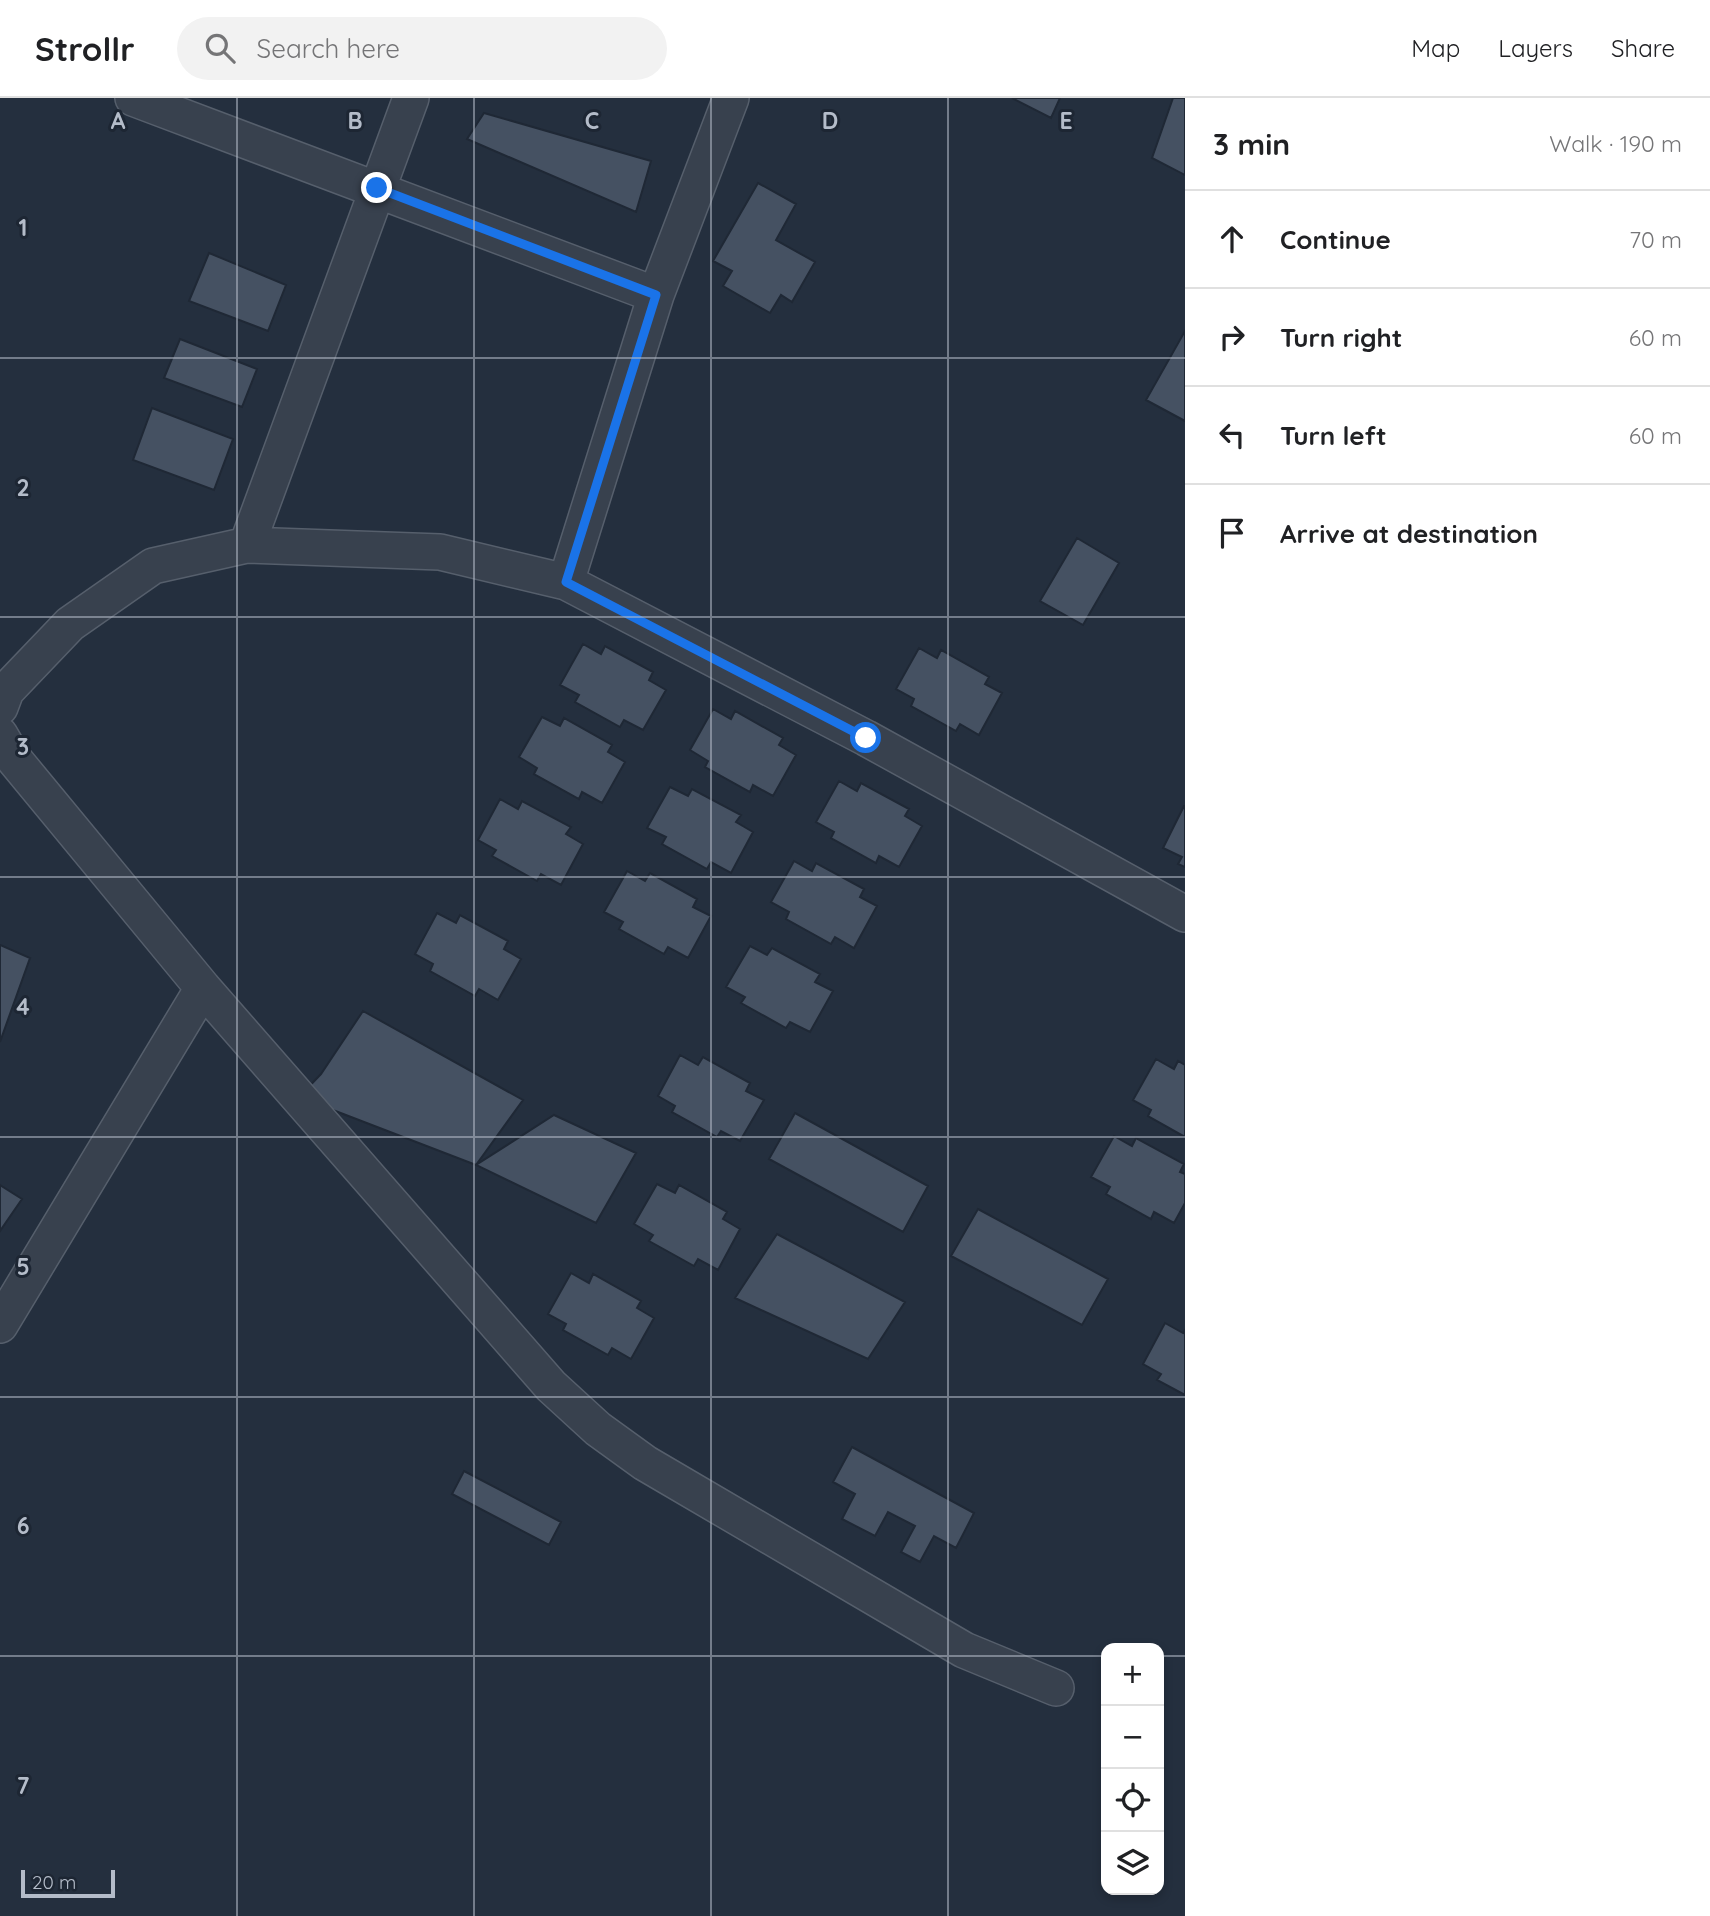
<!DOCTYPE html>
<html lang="en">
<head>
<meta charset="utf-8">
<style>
  body { margin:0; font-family:Quicksand,sans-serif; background:#f2f2f2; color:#202124 }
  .controls { position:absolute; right:21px; bottom:21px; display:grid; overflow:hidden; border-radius:14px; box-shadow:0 4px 10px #0003 }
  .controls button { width:63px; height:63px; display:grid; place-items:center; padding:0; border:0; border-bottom:2px solid #e0e0e0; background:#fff; color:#202124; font:35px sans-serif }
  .scale { position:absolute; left:21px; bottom:18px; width:94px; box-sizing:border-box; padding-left:7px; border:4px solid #b4bcc9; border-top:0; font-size:19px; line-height:24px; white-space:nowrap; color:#b4bcc9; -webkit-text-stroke:5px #1d2633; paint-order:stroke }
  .stop { position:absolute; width:21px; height:21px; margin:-16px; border:5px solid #1a73e8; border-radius:50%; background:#fff }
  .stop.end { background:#1a73e8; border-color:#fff; box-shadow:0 2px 7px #0008 }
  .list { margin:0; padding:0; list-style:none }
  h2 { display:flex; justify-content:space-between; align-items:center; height:91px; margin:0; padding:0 28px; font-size:30px }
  h2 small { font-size:23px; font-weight:400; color:#757577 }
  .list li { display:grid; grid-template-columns:46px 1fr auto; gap:21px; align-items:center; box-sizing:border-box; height:98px; padding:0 28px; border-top:2px solid #e0e0e0 }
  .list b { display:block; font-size:26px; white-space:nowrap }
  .list em { font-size:23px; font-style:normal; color:#757577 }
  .icon { flex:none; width:38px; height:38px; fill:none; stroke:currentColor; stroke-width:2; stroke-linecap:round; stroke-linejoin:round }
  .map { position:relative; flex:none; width:1185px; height:1818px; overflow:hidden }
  header { display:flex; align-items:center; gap:42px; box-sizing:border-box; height:98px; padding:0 35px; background:#fff; border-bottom:2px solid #e0e0e0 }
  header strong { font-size:33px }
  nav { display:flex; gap:38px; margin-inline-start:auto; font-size:24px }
  .search { width:490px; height:63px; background:#f2f2f2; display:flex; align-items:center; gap:18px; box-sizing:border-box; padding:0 24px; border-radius:38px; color:#757577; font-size:26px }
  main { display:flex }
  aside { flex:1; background:#fff }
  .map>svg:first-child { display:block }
  .building { fill:#455162; stroke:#1f2835; stroke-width:2 }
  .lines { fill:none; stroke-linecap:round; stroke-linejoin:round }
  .minor-casing { stroke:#565f6c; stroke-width:38 }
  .minor { stroke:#38414e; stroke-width:35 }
  .route { stroke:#1a73e8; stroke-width:9 }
  .grid { fill:none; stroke:#b4bcc9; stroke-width:2; stroke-opacity:0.55 }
  .grid-label { font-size:23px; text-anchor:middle; font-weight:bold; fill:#b4bcc9; stroke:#1d2633; stroke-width:6; stroke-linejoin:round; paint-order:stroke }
</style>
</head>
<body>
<header>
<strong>Strollr</strong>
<div class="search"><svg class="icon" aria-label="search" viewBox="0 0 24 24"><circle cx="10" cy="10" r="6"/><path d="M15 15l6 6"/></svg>Search here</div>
<nav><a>Map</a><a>Layers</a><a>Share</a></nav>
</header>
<main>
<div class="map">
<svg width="1185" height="1818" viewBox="0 0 1185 1818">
  <rect width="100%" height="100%" fill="#242f3e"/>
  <path class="building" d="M1012,0H1060L1051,20Z
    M1173,0H1185V77L1152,60Z
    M484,15L651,63L636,114L467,41Z
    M758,85L796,106L776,142L815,164L792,204L781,197L770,215L723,188L732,173L713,163Z
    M209,155L286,187L268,233L189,203Z
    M1185,233V323L1146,302Z
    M180,241L257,271L242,309L164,280Z
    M152,310L233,341L214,392L133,362Z
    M1077,440L1119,465L1083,527L1040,503Z
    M583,546L601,556L605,548L653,574L649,582L666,592L643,632L624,622L620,629L575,604L579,597L560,587Z
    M919,550L937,560L941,552L989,579L985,586L1002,595L979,637L960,626L956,633L911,608L914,601L896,591Z
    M713,611L731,621L735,613L783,640L779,647L796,657L773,698L753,687L750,694L705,669L708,663L690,652Z
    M542,619L560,628L564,620L612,647L608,654L625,664L602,705L582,694L579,701L534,676L537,670L519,659Z
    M839,683L857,693L861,685L909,711L905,718L922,728L899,769L879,758L876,765L831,740L834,734L816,724Z
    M670,689L688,698L692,691L741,717L736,724L753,734L731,775L711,764L707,771L662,746L666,739L647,730Z
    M500,701L518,711L522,703L571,729L566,736L583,746L561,787L541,776L537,783L492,758L496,752L478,742Z
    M1184,708H1185V769L1178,766L1182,759L1163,750Z
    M794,763L812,773L816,765L864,791L860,799L877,808L854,850L835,839L831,846L786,821L789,814L771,804Z
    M627,773L645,783L650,775L697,801L693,809L711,818L688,860L668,849L664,856L619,831L623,824L604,814Z
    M437,815L456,825L460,817L508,843L504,851L521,861L498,902L479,891L475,898L430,873L433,866L415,856Z
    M0,847L30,860L0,944Z
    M750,848L767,857L772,850L820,876L815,884L833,893L810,934L790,924L786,930L741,905L745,899L726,889Z
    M363,913L523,1002L476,1067L299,999L321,976Z
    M680,957L698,967L703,959L750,985L746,993L764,1002L740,1043L721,1033L717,1039L672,1014L675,1008L658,998Z
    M1156,961L1174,971L1178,963L1185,967V1039L1148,1018L1151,1012L1133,1002Z
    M795,1015L928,1088L903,1134L769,1061Z
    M554,1017L636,1055L596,1125L476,1067Z
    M1114,1038L1132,1048L1136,1040L1184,1066L1180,1074L1185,1076V1105L1174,1125L1154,1114L1151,1121L1106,1096L1110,1089L1091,1079Z
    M657,1086L675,1095L679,1087L727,1114L723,1121L740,1131L718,1172L698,1161L694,1168L649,1143L653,1137L634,1126Z
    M0,1087L22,1101L0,1133Z
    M978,1111L1108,1181L1082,1227L951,1158Z
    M777,1136L905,1204L868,1261L735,1200Z
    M571,1175L589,1185L593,1176L641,1203L637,1210L654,1220L631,1261L612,1250L608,1257L563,1232L566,1226L548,1216Z
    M1165,1225L1183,1235L1185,1232V1297L1157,1282L1161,1276L1143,1266Z
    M852,1349L974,1415L956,1450L934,1438L920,1464L901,1454L915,1428L888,1414L875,1438L842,1421L855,1396L833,1384Z
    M464,1373L561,1424L549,1447L452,1396Z"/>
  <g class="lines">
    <defs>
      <path id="minor" d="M133,0L656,197
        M247,447L411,0
        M566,484L656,197L731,0
        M0,609L6,593L70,526L153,468L247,447L440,454L566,484L866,640L1185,816
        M0,637L14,661L203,890L551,1288L598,1331L645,1365L964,1552L1056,1590
        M0,1227L203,890"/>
    </defs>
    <use href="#minor" class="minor-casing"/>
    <use href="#minor" class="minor"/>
  </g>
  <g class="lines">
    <path class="route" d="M377,90L656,197L566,484L866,640"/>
  </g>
  <path class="grid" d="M237,0V1818M474,0V1818M711,0V1818M948,0V1818M0,260H1185M0,519H1185M0,779H1185M0,1039H1185M0,1299H1185M0,1558H1106M1159,1558H1185"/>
  <g class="grid-label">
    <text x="118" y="31">A</text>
    <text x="355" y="31">B</text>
    <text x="592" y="31">C</text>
    <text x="830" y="31">D</text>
    <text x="1066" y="31">E</text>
    <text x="23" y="138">1</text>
    <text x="23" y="398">2</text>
    <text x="23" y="657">3</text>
    <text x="23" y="917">4</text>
    <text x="23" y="1177">5</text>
    <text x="23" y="1436">6</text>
    <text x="23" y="1696">7</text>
  </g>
</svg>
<div class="controls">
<button>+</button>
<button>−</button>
<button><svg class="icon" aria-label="locate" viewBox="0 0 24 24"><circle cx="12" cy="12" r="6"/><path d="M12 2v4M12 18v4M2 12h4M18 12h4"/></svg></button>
<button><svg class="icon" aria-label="layers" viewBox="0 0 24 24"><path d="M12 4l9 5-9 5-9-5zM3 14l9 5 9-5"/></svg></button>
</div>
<div class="scale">20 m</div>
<div class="stop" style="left:866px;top:640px"></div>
<div class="stop end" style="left:377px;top:90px"></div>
</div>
<aside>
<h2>3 min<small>Walk · 190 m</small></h2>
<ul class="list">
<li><svg class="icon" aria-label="ahead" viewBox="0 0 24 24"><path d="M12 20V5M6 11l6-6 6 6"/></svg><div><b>Continue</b></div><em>70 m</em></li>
<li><svg class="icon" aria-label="right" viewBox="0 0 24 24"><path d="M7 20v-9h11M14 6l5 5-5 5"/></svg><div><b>Turn right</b></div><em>60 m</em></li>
<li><svg class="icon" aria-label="left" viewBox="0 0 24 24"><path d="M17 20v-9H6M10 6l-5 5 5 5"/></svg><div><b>Turn left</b></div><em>60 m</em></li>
<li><svg class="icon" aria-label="arrive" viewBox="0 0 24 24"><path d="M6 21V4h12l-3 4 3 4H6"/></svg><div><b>Arrive at destination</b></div></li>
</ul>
</aside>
</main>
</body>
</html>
